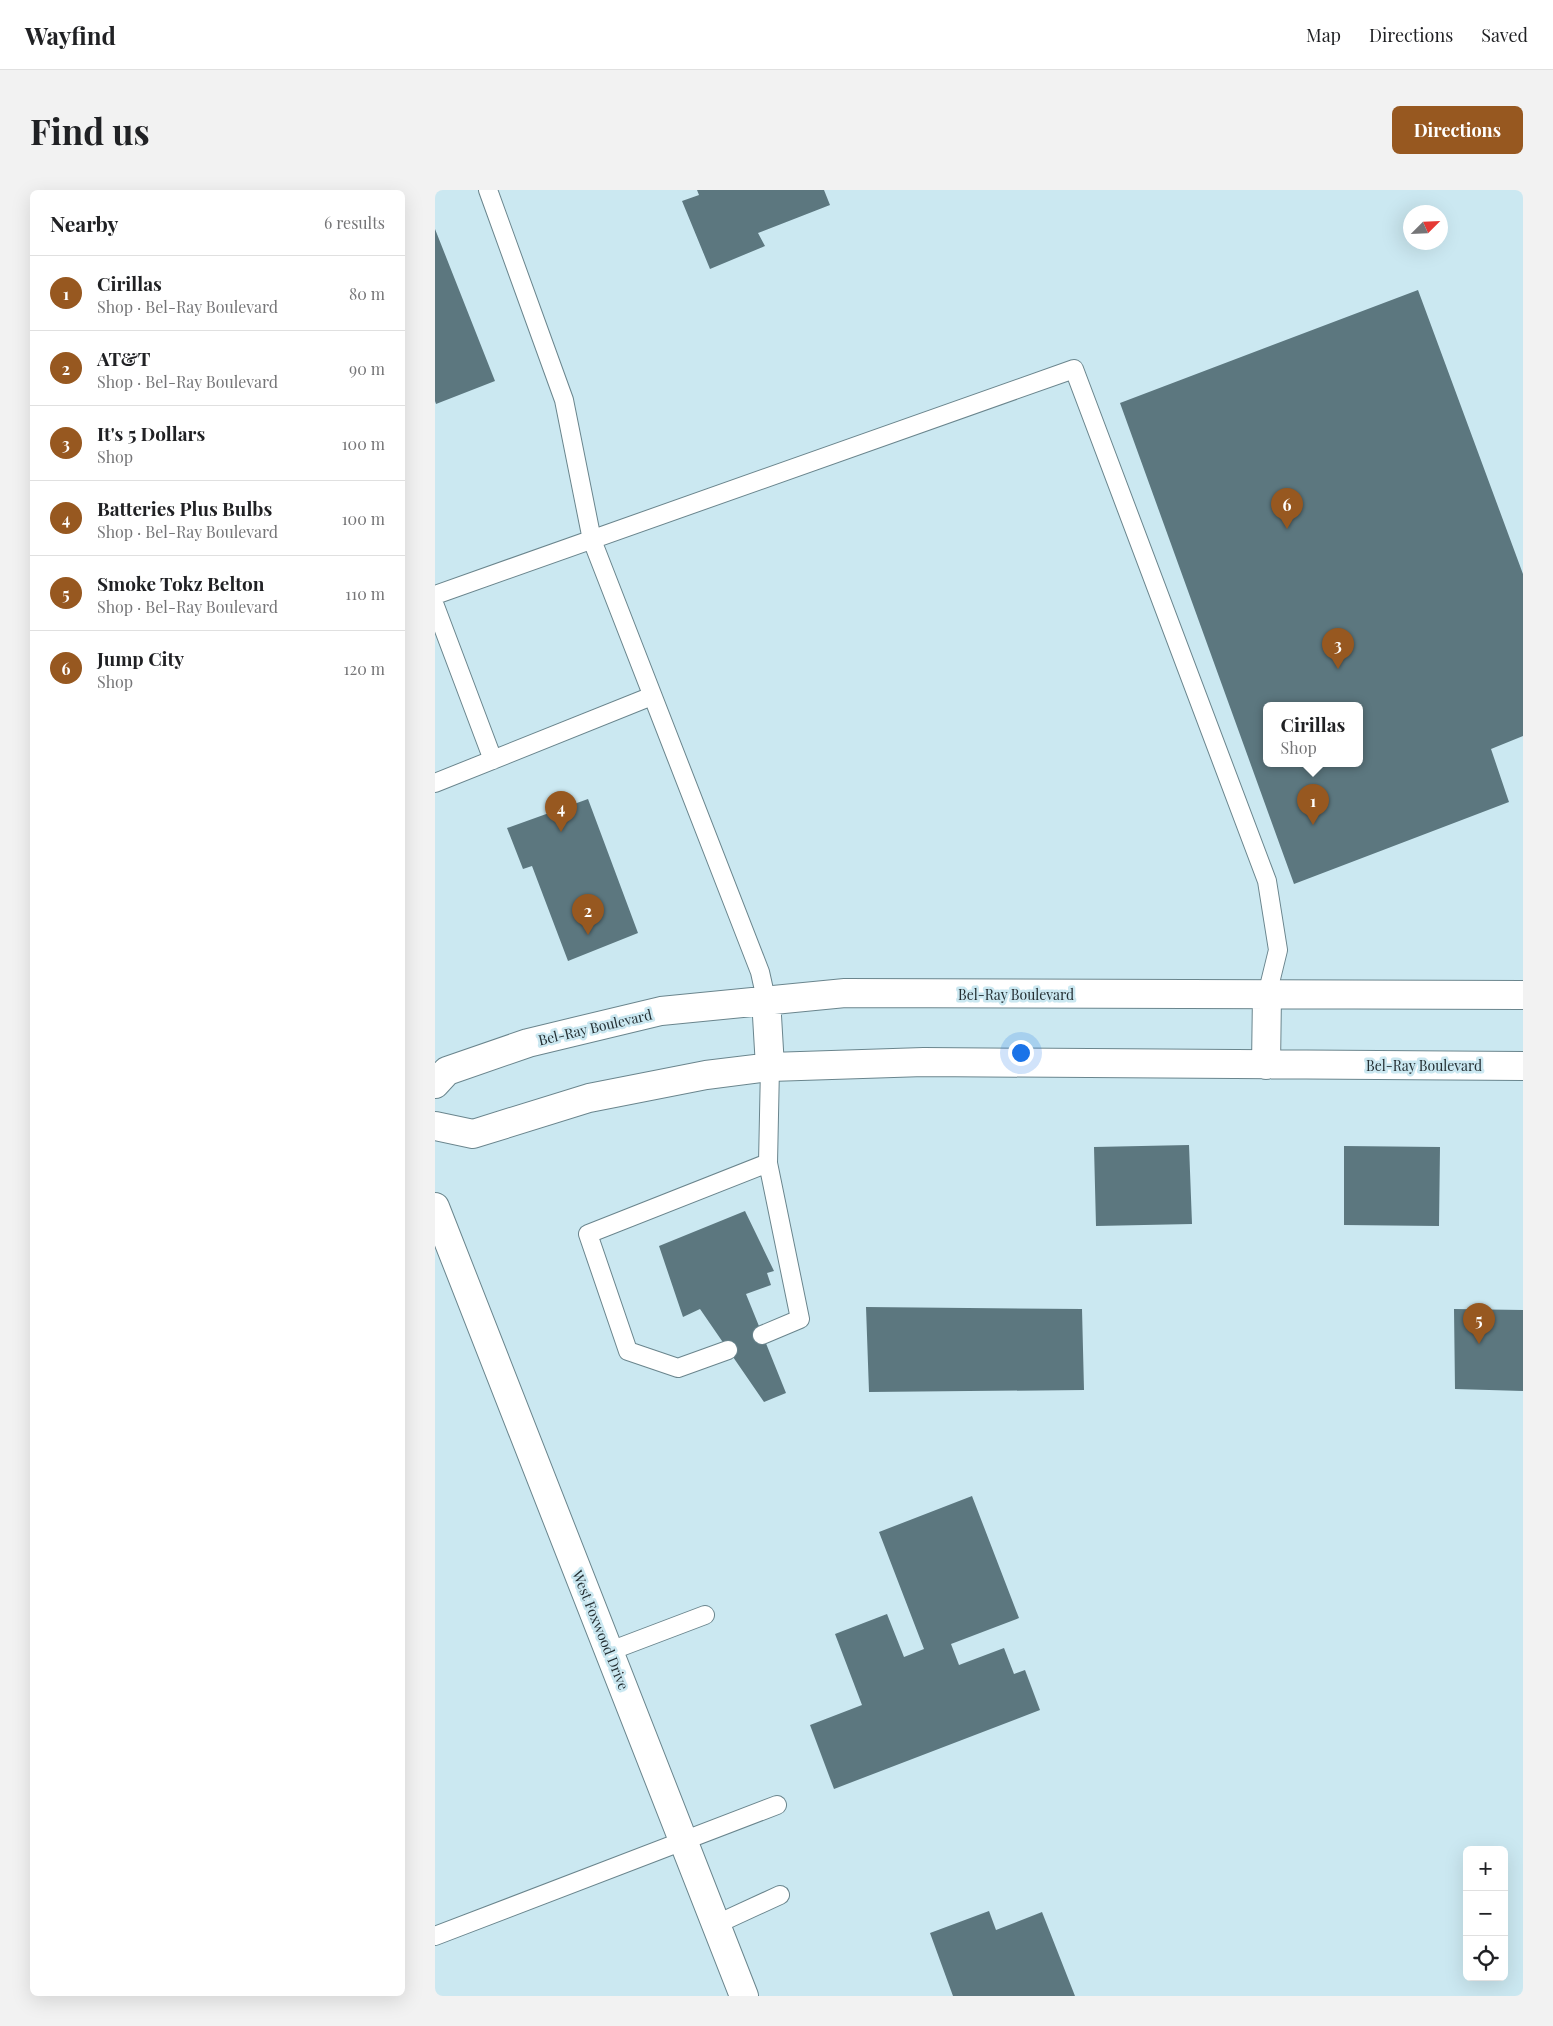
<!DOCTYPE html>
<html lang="en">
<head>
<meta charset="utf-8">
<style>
  body { margin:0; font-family:"Playfair Display",serif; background:#f2f2f2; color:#202124 }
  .controls { position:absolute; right:15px; bottom:15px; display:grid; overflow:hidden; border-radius:8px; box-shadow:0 5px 20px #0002 }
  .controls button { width:45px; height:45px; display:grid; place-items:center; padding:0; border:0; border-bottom:1px solid #e0e0e0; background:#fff; color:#202124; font:25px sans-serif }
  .compass { position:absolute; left:968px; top:15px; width:45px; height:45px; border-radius:50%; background:#fff; box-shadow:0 5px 20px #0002; rotate:66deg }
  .you { position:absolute; left:585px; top:862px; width:18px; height:18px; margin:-12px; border:4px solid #fff; border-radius:50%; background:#1a73e8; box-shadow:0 0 0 8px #1a73e833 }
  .badge { display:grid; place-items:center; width:32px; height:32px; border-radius:50%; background:#975820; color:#fff; font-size:16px; font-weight:700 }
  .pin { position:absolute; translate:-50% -41px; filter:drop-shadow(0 1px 2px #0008) }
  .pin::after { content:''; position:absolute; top:26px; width:18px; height:15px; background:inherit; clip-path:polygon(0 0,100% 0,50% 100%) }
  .popup { position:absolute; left:828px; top:512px; width:100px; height:65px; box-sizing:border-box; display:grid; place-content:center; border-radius:8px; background:#fff; filter:drop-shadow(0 1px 4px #0005); font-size:16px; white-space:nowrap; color:#757577 }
  .popup b { font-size:19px; color:#202124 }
  .popup::after { content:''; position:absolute; left:50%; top:100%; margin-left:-10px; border:10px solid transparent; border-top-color:#fff }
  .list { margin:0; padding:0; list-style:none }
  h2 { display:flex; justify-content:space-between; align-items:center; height:65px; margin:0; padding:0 20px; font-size:21px }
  h2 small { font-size:16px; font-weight:400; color:#757577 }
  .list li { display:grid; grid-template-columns:32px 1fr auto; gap:15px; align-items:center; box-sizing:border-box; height:75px; padding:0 20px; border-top:1px solid #e0e0e0 }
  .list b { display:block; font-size:19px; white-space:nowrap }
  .list p { margin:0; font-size:16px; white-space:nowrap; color:#757577 }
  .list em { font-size:16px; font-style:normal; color:#757577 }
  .icon { flex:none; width:28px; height:28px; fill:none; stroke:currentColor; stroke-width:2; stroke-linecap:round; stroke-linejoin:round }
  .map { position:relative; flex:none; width:1088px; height:1806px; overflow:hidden; border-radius:8px }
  header { display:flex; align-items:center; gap:30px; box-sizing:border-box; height:70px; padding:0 25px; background:#fff; border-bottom:1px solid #e0e0e0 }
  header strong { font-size:24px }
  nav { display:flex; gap:28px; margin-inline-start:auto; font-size:18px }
  .intro { display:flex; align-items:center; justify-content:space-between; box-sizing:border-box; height:120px; padding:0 30px }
  h1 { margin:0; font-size:35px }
  .button { padding:12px 22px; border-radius:8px; background:#975820; color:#fff; font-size:18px; font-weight:700 }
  main { display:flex; gap:30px; padding:0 30px }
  aside { flex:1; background:#fff; border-radius:8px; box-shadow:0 5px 20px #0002 }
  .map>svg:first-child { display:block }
  .building { fill:#5c777f; fill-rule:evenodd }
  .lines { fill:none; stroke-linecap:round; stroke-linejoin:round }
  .service-casing { stroke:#6a858d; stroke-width:20 }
  .minor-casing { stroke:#6a858d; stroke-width:30 }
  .secondary-casing { stroke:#6a858d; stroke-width:30 }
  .service { stroke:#fff; stroke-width:18 }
  .minor { stroke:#fff; stroke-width:28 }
  .secondary { stroke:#fff; stroke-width:28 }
  .labels { text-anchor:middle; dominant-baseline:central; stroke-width:5; stroke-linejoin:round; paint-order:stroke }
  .street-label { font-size:14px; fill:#242f33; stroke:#cbe8f1 }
</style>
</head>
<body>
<header>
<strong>Wayfind</strong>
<nav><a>Map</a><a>Directions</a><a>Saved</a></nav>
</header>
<div class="intro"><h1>Find us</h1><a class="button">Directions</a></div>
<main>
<aside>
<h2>Nearby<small>6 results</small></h2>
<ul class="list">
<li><span class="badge">1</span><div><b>Cirillas</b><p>Shop · Bel-Ray Boulevard</p></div><em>80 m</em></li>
<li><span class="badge">2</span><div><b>AT&amp;T</b><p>Shop · Bel-Ray Boulevard</p></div><em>90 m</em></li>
<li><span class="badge">3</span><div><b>It's 5 Dollars</b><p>Shop</p></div><em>100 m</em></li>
<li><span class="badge">4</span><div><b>Batteries Plus Bulbs</b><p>Shop · Bel-Ray Boulevard</p></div><em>100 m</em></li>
<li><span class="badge">5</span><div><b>Smoke Tokz Belton</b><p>Shop · Bel-Ray Boulevard</p></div><em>110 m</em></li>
<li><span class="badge">6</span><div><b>Jump City</b><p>Shop</p></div><em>120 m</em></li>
</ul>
</aside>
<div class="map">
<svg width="1088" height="1806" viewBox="0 0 1088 1806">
  <rect width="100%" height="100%" fill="#cbe8f1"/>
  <path class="building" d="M262,0H389L395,15L323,43L330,56L275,79L247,11L264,5Z
    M0,39L60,191L1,214L0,211Z
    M983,100L1088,384V546L1056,559L1074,612L859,694L685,213ZM832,516H924V574H832Z
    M153,609L203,743L133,771L97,676L88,679L72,638Z
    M754,955L757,1034L661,1036L659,957Z
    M909,956L1005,957L1004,1036L909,1035Z
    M310,1021L339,1081L332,1083L336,1095L311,1104L351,1203L329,1212L265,1119L248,1127L224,1056Z
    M431,1117L647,1119L649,1200L434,1202Z
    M1019,1119L1088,1120V1201L1020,1199Z
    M537,1306L584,1428L516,1454L524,1475L569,1458L579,1484L590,1480L605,1520L399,1599L375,1535L427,1515L400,1444L452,1424L469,1467L489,1459L444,1342Z
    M554,1721L561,1740L607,1722L640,1806H518L495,1743Z"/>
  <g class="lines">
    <defs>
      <path id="service" d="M53,0L129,210L157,350L325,782L331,809
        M0,405L639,179L832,691L843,760L832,805
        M0,416L58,570
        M0,593L217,506
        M327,1145L365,1129L333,973
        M293,1160L243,1178L193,1161L153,1044L333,973L335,877
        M175,1461L270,1425
        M282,1734L345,1705
        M0,1746L342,1615"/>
      <path id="minor" d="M331,809L335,877
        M831,875L832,805
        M0,894L12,881L93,853L226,821L410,803L1088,805
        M0,936L38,944L154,908L271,885L335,877L489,872L1088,876"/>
      <path id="secondary" d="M0,1017L309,1806"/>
    </defs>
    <use href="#service" class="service-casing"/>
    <use href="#minor" class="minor-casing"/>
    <use href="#secondary" class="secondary-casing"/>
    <use href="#service" class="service"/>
    <use href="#minor" class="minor"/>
    <use href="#secondary" class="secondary"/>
  </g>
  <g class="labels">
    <g class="street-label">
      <text x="581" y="804">Bel-Ray Boulevard</text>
      <text transform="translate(160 837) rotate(-13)">Bel-Ray Boulevard</text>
      <text x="989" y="875">Bel-Ray Boulevard</text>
      <text transform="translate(166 1440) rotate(68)">West Foxwood Drive</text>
    </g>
  </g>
</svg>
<div class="controls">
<button>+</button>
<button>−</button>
<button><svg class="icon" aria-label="locate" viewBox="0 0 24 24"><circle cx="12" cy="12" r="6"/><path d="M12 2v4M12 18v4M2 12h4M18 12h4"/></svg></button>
</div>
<svg class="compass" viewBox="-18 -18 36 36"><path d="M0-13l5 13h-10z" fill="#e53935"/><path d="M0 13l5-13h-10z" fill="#757577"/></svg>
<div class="you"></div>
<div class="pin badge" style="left:878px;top:635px">1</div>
<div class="popup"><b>Cirillas</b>Shop</div>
<div class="pin badge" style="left:153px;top:745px">2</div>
<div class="pin badge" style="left:903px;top:479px">3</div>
<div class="pin badge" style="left:126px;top:642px">4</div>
<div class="pin badge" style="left:1044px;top:1154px">5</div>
<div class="pin badge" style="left:852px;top:339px">6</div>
</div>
</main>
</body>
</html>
